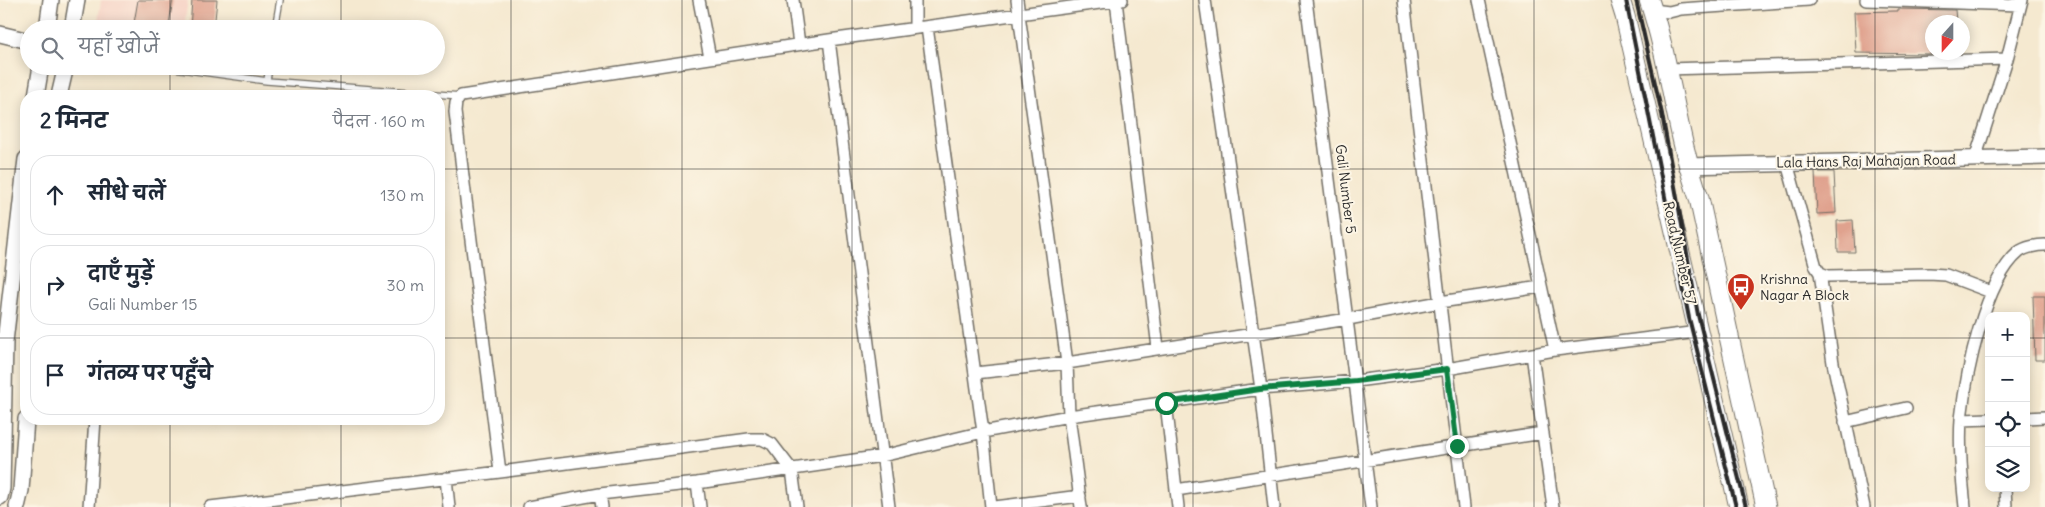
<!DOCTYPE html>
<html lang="hi">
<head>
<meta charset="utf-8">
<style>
  body { margin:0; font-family:Delius,"Playpen Sans Deva",sans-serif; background:#f2f2f3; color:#1f2937 }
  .controls { position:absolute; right:15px; bottom:15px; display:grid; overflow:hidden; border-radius:10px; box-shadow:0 2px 12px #0003 }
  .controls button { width:45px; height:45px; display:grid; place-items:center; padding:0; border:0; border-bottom:1px solid #e0e1e3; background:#fff; color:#1f2937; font:25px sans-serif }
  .compass { position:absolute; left:1925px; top:15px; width:45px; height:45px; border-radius:50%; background:#fff; box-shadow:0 2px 12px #0003; rotate:201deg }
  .stop { position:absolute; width:15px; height:15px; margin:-11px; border:4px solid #0b8043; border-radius:50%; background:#fff }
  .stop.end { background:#0b8043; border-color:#fff; box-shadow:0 1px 5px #0008 }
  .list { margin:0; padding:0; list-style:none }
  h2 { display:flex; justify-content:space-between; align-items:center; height:65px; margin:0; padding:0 20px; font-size:21px }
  h2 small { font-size:16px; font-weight:400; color:#747a83 }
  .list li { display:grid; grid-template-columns:32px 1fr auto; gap:15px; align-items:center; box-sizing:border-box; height:80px; margin:0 10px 10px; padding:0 10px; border:1px solid #e0e1e3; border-radius:20px }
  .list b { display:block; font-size:19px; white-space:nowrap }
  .list p { margin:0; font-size:16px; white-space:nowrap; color:#747a83 }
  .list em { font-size:16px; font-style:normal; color:#747a83 }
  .icon { flex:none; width:28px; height:28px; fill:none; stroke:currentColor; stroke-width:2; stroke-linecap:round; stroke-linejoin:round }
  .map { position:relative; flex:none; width:2045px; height:507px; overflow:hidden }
  .search { position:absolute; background:#fff; box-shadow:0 2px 12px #0003; left:20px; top:20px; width:425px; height:55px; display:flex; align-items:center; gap:12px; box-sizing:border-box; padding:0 18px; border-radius:28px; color:#747a83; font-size:19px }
  .panel { position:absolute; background:#fff; box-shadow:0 2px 12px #0003; left:20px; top:90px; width:425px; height:335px; border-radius:20px }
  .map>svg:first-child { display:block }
  .built { fill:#f6d2c5 }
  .building { fill:#e0a28e }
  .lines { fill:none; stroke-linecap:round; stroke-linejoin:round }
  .service-casing { stroke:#726e65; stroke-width:8 }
  .minor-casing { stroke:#726e65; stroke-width:14 }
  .tertiary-casing { stroke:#726e65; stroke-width:18 }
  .primary-casing { stroke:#726e65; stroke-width:21 }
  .service { stroke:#fff; stroke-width:5.5 }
  .minor { stroke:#fff; stroke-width:11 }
  .tertiary { stroke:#fff; stroke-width:15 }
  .primary { stroke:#fff; stroke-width:19 }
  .rail { stroke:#2b2b2b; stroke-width:4 }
  .route { stroke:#0b8043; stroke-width:6 }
  .grid { fill:none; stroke:#2b2b2b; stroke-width:1; stroke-opacity:0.55 }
  .labels { text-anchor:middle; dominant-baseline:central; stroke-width:4; stroke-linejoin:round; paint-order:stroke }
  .street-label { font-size:14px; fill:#2b2b2b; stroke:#fcf5e5 }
  .poi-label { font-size:14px; fill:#2b2b2b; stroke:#fcf5e5; text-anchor:start }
</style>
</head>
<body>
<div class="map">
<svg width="2045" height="507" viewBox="0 0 2045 507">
  <rect width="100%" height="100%" fill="#fcf5e5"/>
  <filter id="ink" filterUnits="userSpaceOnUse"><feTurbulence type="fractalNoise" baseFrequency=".02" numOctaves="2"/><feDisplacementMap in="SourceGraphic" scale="10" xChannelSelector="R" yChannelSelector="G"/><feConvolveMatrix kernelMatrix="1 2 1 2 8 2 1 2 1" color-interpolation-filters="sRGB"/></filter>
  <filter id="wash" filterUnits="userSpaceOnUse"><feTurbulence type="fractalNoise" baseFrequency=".0096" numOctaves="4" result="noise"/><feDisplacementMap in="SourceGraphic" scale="20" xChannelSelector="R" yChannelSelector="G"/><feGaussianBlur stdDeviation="1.12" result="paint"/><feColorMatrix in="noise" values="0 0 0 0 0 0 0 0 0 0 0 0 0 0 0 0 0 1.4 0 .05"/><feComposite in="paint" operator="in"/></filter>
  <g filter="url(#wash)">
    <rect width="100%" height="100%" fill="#f5e9d0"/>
    <path class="built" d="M101,0H188L184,29H97Z"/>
    <g id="blocks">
      <path class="building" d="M138,0H173L168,29H133Z
        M192,0H217L214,29H190Z
        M1897,9L1955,10L1956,22H1932V54L1856,53L1854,12L1897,11Z
        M1815,172H1834L1836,213L1817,214Z
        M1853,220L1855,252H1838L1837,221Z
        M2033,296H2045V360H2035Z"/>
    </g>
  </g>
  <g filter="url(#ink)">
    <use href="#blocks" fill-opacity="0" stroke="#726e65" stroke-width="1"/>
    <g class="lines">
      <defs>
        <path id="service" d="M275,29L280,0
          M159,66L267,81L461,96
          M267,81L269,66"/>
        <path id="minor" d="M699,0L710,58
          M793,0L799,44
          M915,0V28
          M1017,0L1067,363L1069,416L1081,507
          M1205,0L1261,389L1274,507
          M1306,0L1371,507
          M1404,0L1464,507
          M1479,0L1555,350
          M1866,0L2020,5
          M1116,1L1158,348
          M1653,10L1669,12L1681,9L1809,0
          M927,27L983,432L991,507
          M829,40L889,507
          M1667,69L2007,59
          M1975,159L2007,59L2022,0
          M1787,163L1816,267L1820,273L1828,276L1929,274L1946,275L1991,292
          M1820,273L1833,363L1864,507
          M1532,354L1553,507
          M975,373L1067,363L1348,319L1440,302L1541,287
          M1166,403L1178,507
          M2026,418L2045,417
          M1961,420L1989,419
          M1845,422L1906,408
          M500,472L455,112L456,102L461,96L829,40L1122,0
          M446,478L449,507
          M697,483L700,507
          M2005,488L2006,507
          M1176,490L1543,433
          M600,494L602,507
          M89,507L95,419
          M210,507L500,472L749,439H762L772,444L792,470L797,507
          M529,507L600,494L697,483L882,456L983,432L1069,416L1261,389L1356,381L1447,369L1555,350L1698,332
          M995,507L1080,496
          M1965,507C1962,478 1959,448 1961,419C1966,375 1984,281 2019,252C2025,247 2038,245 2045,245"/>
        <path id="tertiary" d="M47,29L51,0
          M72,29L77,0
          M0,34L29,41
          M36,96L41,66
          M59,96L66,66
          M1687,166L2045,157
          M0,497L2,488L5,342L26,159
          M17,507L21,490L26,419"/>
        <path id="primary" d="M1620,0L1625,16L1739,507
          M1649,0C1671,64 1676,134 1699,198L1766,507"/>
      </defs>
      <use href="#service" class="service-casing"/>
      <use href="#minor" class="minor-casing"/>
      <use href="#tertiary" class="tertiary-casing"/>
      <use href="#primary" class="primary-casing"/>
      <use href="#service" class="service"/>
      <use href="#minor" class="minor"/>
      <use href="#tertiary" class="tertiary"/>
      <use href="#primary" class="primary"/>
      <path class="rail" d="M1626,0L1689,318L1736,507
        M1636,0L1662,114L1698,315L1746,507"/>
    </g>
  </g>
  <g class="lines" filter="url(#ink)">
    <path class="route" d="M1166,403L1260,389L1356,381L1447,369L1457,446"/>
  </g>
  <path class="grid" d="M170,0V29M341,0V29M511,0V507M682,0V507M852,0V507M1022,0V507M1193,0V507M1363,0V507M1534,0V507M1704,0V507M1875,0V507M170,66V96M341,66V96M0,169H26M439,169H2045M0,338H26M439,338H1989M2026,338H2045M170,419V507M341,419V507"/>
  <defs>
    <symbol id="bus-pin" viewBox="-11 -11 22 30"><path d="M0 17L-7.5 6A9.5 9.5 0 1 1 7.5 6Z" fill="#c8321e" stroke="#fcf5e5"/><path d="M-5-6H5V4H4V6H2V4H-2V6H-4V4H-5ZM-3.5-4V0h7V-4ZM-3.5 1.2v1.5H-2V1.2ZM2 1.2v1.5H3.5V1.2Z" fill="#fff"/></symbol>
  </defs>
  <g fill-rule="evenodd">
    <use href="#bus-pin" x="1725" y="271" width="32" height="43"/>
  </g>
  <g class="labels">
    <g class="street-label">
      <text transform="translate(1866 161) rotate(-1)">Lala Hans Raj Mahajan Road</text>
      <text transform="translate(1346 189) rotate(83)">Gali Number 5</text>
      <text transform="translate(1680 253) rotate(77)">Road Number 57</text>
    </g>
    <g class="poi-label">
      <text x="1760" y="279">Krishna<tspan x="1760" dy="16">Nagar A Block</tspan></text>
    </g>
  </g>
</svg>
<div class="controls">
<button>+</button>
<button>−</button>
<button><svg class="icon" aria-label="locate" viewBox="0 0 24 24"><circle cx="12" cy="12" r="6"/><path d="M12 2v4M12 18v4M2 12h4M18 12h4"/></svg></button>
<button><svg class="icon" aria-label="layers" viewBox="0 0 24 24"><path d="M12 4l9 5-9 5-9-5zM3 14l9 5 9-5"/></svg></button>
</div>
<svg class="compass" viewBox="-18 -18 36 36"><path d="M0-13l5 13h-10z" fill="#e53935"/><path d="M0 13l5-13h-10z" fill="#747a83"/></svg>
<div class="stop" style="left:1166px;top:403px"></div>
<div class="stop end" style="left:1457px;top:446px"></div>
<div class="search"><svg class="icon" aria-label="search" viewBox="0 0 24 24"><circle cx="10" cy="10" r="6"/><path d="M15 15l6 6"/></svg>यहाँ खोजें</div>
<section class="panel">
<h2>2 मिनट<small>पैदल · 160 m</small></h2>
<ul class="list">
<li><svg class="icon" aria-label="ahead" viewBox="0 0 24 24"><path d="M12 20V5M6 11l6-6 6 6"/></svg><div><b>सीधे चलें</b></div><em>130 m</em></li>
<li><svg class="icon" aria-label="right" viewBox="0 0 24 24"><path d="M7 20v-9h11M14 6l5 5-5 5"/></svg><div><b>दाएँ मुड़ें</b><p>Gali Number 15</p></div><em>30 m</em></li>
<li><svg class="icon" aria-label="arrive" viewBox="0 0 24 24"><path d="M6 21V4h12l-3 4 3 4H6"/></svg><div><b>गंतव्य पर पहुँचे</b></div></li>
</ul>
</section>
</div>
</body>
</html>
